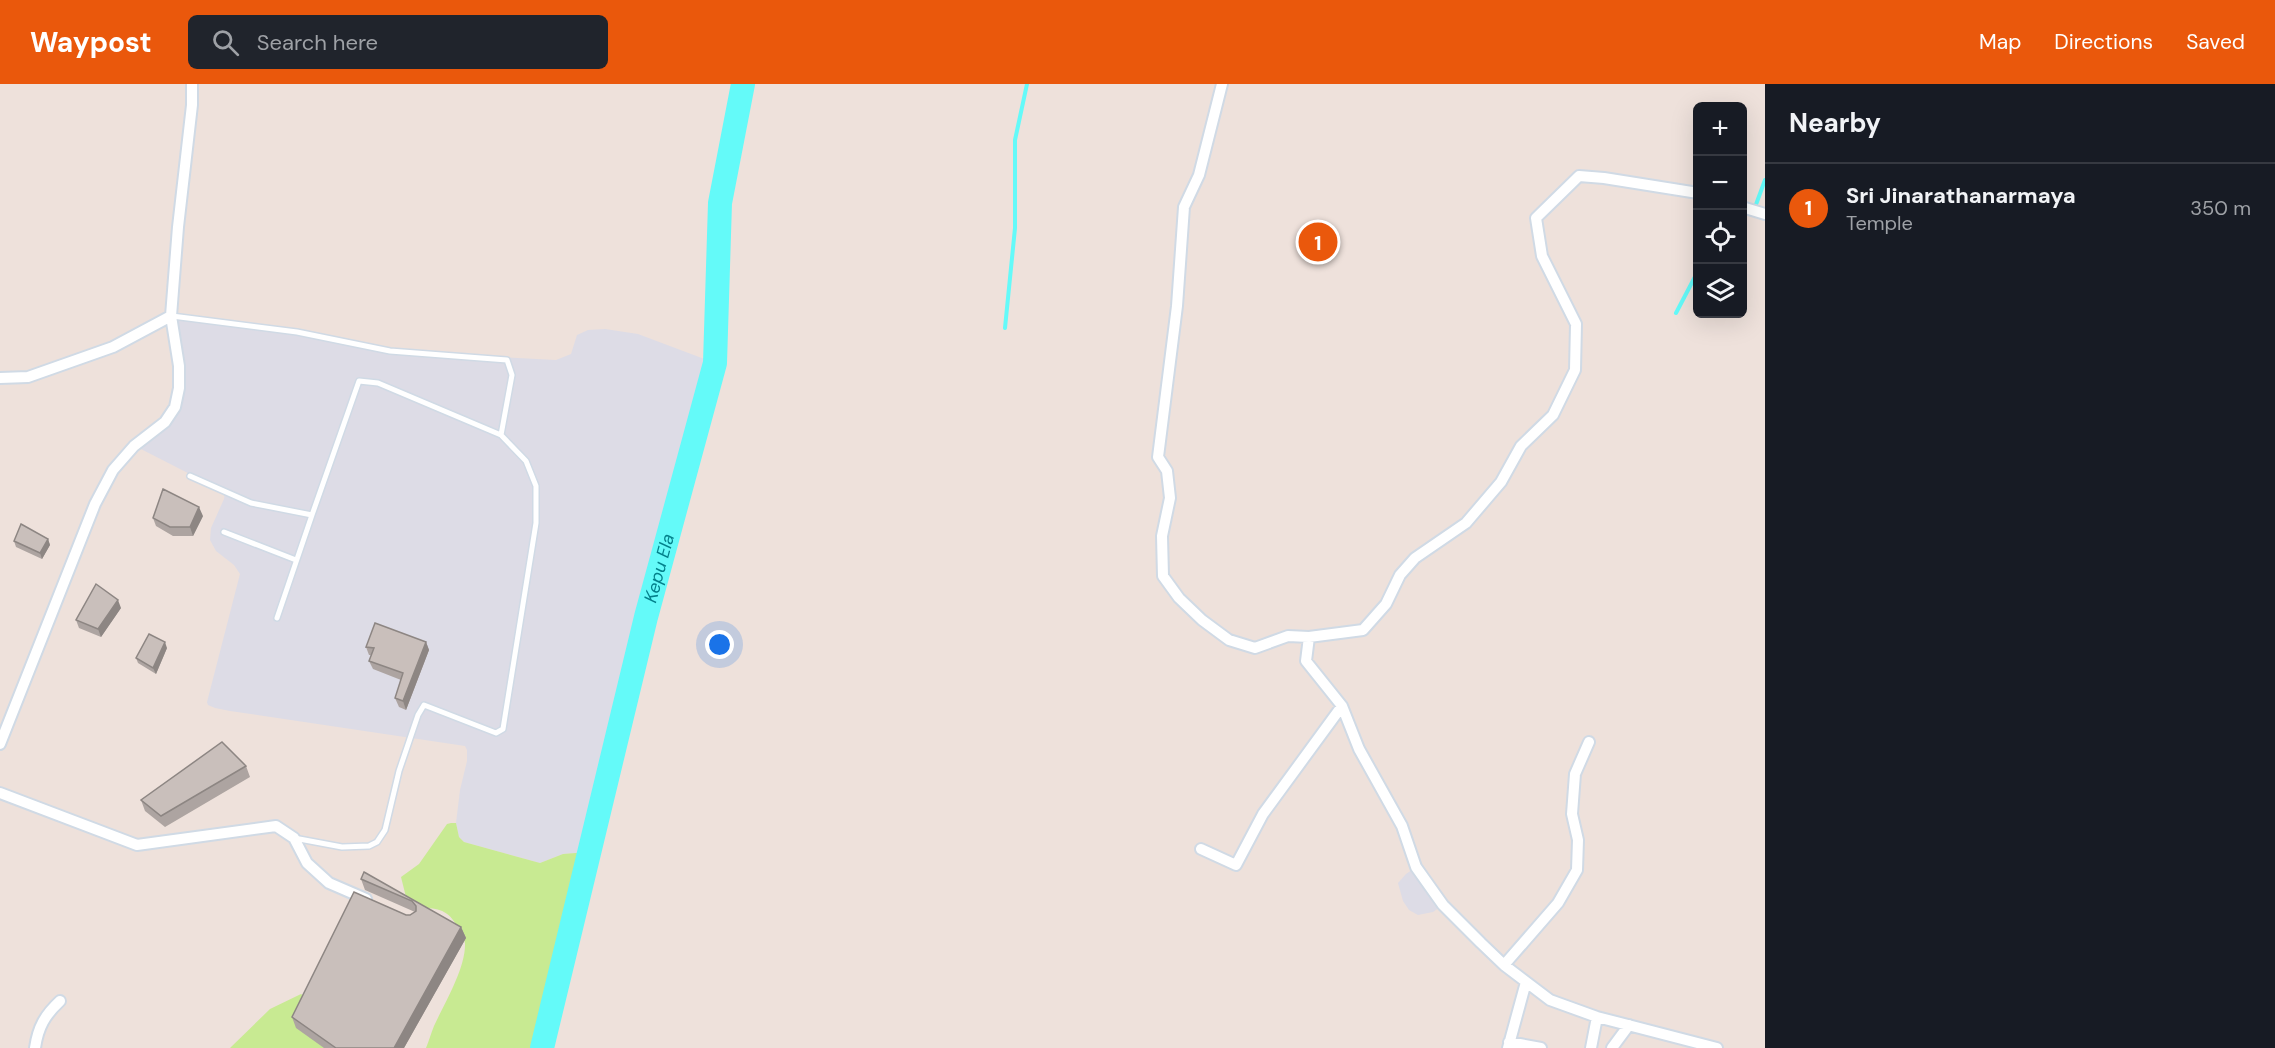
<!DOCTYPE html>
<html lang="en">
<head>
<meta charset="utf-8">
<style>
  body { margin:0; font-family:"DM Sans",sans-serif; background:#20242c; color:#f1f3f6 }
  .controls { position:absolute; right:18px; top:18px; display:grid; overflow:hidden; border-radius:9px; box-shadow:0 6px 24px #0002 }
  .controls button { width:54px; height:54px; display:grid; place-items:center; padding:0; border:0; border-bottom:2px solid #363941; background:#171b24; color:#f1f3f6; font:30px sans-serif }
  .you { position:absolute; left:720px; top:561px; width:21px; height:21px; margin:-15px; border:4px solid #fff; border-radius:50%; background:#1a73e8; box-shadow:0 0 0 9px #1a73e833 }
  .badge { display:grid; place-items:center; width:39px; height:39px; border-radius:50%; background:#ea580c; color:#fff; font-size:20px; font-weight:700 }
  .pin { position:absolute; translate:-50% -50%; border:3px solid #fff; box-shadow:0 2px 6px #0006 }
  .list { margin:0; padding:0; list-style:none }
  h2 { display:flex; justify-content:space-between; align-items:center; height:78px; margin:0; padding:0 24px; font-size:26px }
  h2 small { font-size:20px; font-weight:400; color:#9ea1a6 }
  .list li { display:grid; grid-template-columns:39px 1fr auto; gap:18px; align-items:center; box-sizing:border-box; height:90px; padding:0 24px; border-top:2px solid #363941 }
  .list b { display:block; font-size:22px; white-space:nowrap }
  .list p { margin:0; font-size:20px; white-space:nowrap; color:#9ea1a6 }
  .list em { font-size:20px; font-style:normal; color:#9ea1a6 }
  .icon { flex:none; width:33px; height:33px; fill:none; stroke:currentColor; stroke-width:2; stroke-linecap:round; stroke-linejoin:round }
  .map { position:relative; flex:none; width:1765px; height:964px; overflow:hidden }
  header { display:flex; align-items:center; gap:36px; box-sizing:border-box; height:84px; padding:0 30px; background:#ea580c; color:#fff }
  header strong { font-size:28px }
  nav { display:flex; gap:33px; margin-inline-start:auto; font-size:21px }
  .search { width:420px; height:54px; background:#20242c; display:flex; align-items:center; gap:15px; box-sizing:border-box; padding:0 21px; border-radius:9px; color:#9ea1a6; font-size:22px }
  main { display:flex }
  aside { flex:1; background:#171b24 }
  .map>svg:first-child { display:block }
  .industrial { fill:#dddce6 }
  .green { fill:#c8ea92 }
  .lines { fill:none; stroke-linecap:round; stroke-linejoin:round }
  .stream { stroke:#64faf9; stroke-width:4 }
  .river { stroke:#64faf9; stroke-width:24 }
  .lane-casing { stroke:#d0dae5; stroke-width:8 }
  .street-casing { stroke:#d0dae5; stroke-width:14 }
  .lane { stroke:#fff; stroke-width:5 }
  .street { stroke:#fff; stroke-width:10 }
  .wall { fill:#ada4a1 }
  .shaded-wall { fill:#8d8683 }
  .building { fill:#c9bfbb; stroke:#8d8683; stroke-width:1.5 }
  .labels { text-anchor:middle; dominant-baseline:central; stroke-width:5; stroke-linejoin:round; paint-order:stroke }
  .water-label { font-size:18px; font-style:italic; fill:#03818b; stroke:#fff }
</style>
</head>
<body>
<header>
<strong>Waypost</strong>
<div class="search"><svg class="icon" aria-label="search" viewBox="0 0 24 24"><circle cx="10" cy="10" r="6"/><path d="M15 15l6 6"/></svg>Search here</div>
<nav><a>Map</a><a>Directions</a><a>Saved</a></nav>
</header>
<main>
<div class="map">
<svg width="1765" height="964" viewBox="0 0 1765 964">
  <rect width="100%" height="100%" fill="#eee1db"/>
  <path class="industrial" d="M171,232L236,239L356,262L498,273L556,276L571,270L577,251L588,246L605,245L638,250L715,279L646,533L588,768L563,770L540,779L464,758L459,753L456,739L460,706L467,677V666L465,662L230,627L215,624L208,621L207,618L240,490L234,481L216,467L210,456L211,444L224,415L225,408L135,362L165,338L179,304Z
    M1416,783L1443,821L1433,828L1418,831L1409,826L1403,817L1398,799L1406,790Z"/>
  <path class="green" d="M451,739H456L459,753L464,758L540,779L563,770L588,768L542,964H426C429,957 431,949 434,942C444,920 466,884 465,859C464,855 461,850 459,846C448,822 432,823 409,825L401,793L419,780L447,740Z
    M301,910L312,917L331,964H230L270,925Z"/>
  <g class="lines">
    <path class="stream" d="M1742,132L1754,126L1765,96
      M1676,229L1698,187
      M1005,244L1015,144V56L1027,0"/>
    <path class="river" id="s1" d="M542,964L646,533L715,279L720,119L743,0"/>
    <defs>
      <path id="lane" d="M172,232L297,248L390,267L507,276L512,291L501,351
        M190,392L251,419L312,431L277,534
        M224,448L296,476
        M294,754L342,763L369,762L377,758L385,746L399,687L418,631L424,621L496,649L503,645L536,439V402L526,377L501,351L378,299L359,297L312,431"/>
      <path id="street" d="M1222,0L1199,91L1184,123L1177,222L1158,373L1167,387L1170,414L1162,452L1163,492L1179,514L1202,536L1229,556L1255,564L1288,552L1309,553L1363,546L1386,520L1400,491L1415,474L1466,439L1501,398L1521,362L1553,331L1575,286L1576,240L1542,172L1536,134L1579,92L1604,94L1698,109
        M1742,123L1765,130
        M0,294L28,293L113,263L171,232L178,143L192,21V0
        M1309,553L1306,577L1342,622L1359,665L1402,742L1416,783L1443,821L1481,859L1504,881L1550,916L1597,933L1717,964
        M0,660L95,420L113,386L134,362L165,338L175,323L179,304V282L171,232
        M0,709L137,761L276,742L294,754L307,779L329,799L366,815
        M1201,765L1236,781L1263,730L1342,622
        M1504,881L1558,819L1577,786L1578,756L1572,730L1575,690L1589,658
        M1509,958L1541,964
        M35,964C38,943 45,931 60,917
        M1508,964L1526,898
        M1591,964L1597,933
        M1612,964L1629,941"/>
    </defs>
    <use href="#lane" class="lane-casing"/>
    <use href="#street" class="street-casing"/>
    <use href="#lane" class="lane"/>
    <use href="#street" class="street"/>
  </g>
  <path class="wall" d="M203,432L193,452H173L156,442L153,434Z
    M48,455L50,461L42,475L16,463L14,457Z
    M121,524L101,553L79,544L76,536Z
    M426,558L429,566L406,626L399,623L395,614L401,596L373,585L369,577L371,571H369L366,563Z
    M167,564L156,590L138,579L136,574Z
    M246,682L250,693L165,743L145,727L141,716Z
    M364,788L461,843L466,854L404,964H324L296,944L292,933L415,828L365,806L361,795Z"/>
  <path class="shaded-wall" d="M199,423L203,432L193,452L190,443Z
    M48,455L50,461L42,475L40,469Z
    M118,516L121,524L101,553L98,545Z
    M165,558L167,564L156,590L153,584Z
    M426,558L429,566L406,626L403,617Z
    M461,843L466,854L404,964H394Z"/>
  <path class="building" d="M163,405L199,423L190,443H170L153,434Z
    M21,440L48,455L40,469L14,457Z
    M96,500L118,516L98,545L76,536Z
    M375,539L426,558L403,617L395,614L403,589L369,577L374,564L366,563Z
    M149,550L165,558L153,584L136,574Z
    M222,658L246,682L161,732L141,716Z
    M364,788L461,843L394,964H336L292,933L354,808L406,831H410L416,827V822L412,817L361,795Z"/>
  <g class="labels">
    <g class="water-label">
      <text stroke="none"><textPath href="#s1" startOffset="494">Kepu Ela</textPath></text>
    </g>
  </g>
</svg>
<div class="controls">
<button>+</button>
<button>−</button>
<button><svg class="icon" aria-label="locate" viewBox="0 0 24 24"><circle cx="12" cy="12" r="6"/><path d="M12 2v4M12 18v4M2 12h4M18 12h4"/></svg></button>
<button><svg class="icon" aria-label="layers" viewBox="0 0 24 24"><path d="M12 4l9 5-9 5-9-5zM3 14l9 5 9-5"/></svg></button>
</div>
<div class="you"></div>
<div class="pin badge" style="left:1318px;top:158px">1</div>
</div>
<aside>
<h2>Nearby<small></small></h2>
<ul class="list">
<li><span class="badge">1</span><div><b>Sri Jinarathanarmaya</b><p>Temple</p></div><em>350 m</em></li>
</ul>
</aside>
</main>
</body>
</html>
